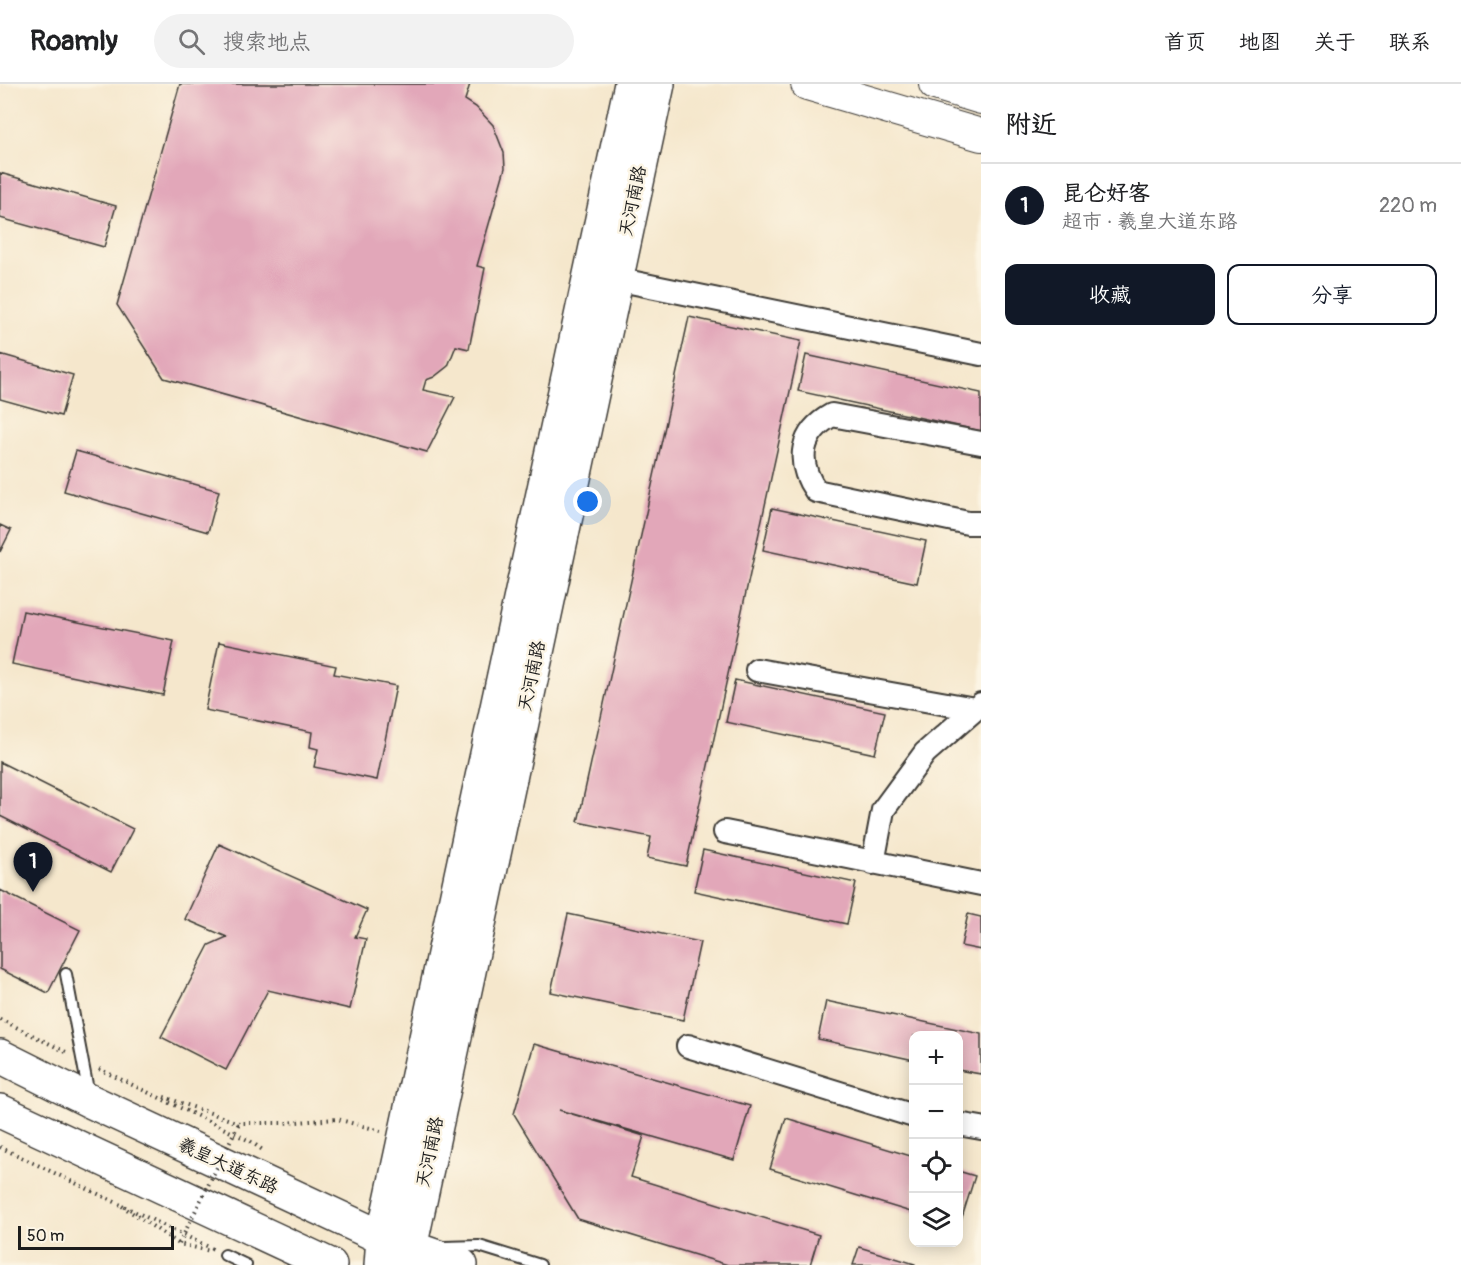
<!DOCTYPE html>
<html lang="zh">
<head>
<meta charset="utf-8">
<style>
  body { margin:0; font-family:Pangolin,"LXGW WenKai TC",sans-serif; background:#f2f2f2; color:#202124 }
  .controls { position:absolute; right:18px; bottom:18px; display:grid; overflow:hidden; border-radius:12px; box-shadow:0 3px 15px #0003 }
  .controls button { width:54px; height:54px; display:grid; place-items:center; padding:0; border:0; border-bottom:2px solid #e0e0e0; background:#fff; color:#202124; font:30px sans-serif }
  .scale { position:absolute; left:18px; bottom:15px; width:156px; box-sizing:border-box; padding-left:6px; border:3px solid #1c1c1c; border-top:0; font-size:16px; line-height:21px; white-space:nowrap; color:#1c1c1c; -webkit-text-stroke:4px #fcf5e5; paint-order:stroke }
  .you { position:absolute; left:588px; top:418px; width:21px; height:21px; margin:-15px; border:4px solid #fff; border-radius:50%; background:#1a73e8; box-shadow:0 0 0 9px #1a73e833 }
  .badge { display:grid; place-items:center; width:39px; height:39px; border-radius:50%; background:#111827; color:#fff; font-size:20px; font-weight:700 }
  .pin { position:absolute; translate:-50% -50px; filter:drop-shadow(0 2px 3px #0008) }
  .pin::after { content:''; position:absolute; top:32px; width:21px; height:18px; background:inherit; clip-path:polygon(0 0,100% 0,50% 100%) }
  .list { margin:0; padding:0; list-style:none }
  h2 { display:flex; justify-content:space-between; align-items:center; height:78px; margin:0; padding:0 24px; font-size:26px }
  h2 small { font-size:20px; font-weight:400; color:#757577 }
  .list li { display:grid; grid-template-columns:39px 1fr auto; gap:18px; align-items:center; box-sizing:border-box; height:84px; padding:0 24px; border-top:2px solid #e0e0e0 }
  .list b { display:block; font-size:22px; white-space:nowrap }
  .list p { margin:0; font-size:20px; white-space:nowrap; color:#757577 }
  .list em { font-size:20px; font-style:normal; color:#757577 }
  .actions { display:flex; gap:12px; padding:18px 24px }
  .actions a { flex:1; padding:14px 0; border:2px solid #111827; border-radius:12px; text-align:center; font-size:21px; color:#111827 }
  .actions .main { background:#111827; color:#fff }
  .icon { flex:none; width:33px; height:33px; fill:none; stroke:currentColor; stroke-width:2; stroke-linecap:round; stroke-linejoin:round }
  .map { position:relative; flex:none; width:981px; height:1181px; overflow:hidden }
  header { display:flex; align-items:center; gap:36px; box-sizing:border-box; height:84px; padding:0 30px; background:#fff; border-bottom:2px solid #e0e0e0 }
  header strong { font-size:28px }
  nav { display:flex; gap:33px; margin-inline-start:auto; font-size:21px }
  .search { width:420px; height:54px; background:#f2f2f2; display:flex; align-items:center; gap:15px; box-sizing:border-box; padding:0 21px; border-radius:33px; color:#757577; font-size:22px }
  main { display:flex }
  aside { flex:1; background:#fff }
  .map>svg:first-child { display:block }
  .building { fill:#e2a7b9 }
  .lines { fill:none; stroke-linecap:round; stroke-linejoin:round }
  .lane-casing { stroke:#3d3a36; stroke-width:14 }
  .street-casing { stroke:#3d3a36; stroke-width:26 }
  .secondary-casing { stroke:#3d3a36; stroke-width:34 }
  .primary-casing { stroke:#3d3a36; stroke-width:36 }
  .path { stroke:#3d3a36; stroke-width:4; stroke-dasharray:1.5 4.5; stroke-linecap:butt }
  .lane { stroke:#fff; stroke-width:10 }
  .street { stroke:#fff; stroke-width:22 }
  .secondary { stroke:#fff; stroke-width:32 }
  .primary { stroke:#fff; stroke-width:33 }
  .path-bridge { stroke:#3d3a36; stroke-width:4; stroke-dasharray:1.5 4.5; stroke-linecap:butt }
  .labels { text-anchor:middle; dominant-baseline:central; stroke-width:5; stroke-linejoin:round; paint-order:stroke }
  .street-label { font-size:18px; fill:#1c1c1c; stroke:#fcf5e5 }
</style>
</head>
<body>
<header>
<strong>Roamly</strong>
<div class="search"><svg class="icon" aria-label="search" viewBox="0 0 24 24"><circle cx="10" cy="10" r="6"/><path d="M15 15l6 6"/></svg>搜索地点</div>
<nav><a>首页</a><a>地图</a><a>关于</a><a>联系</a></nav>
</header>
<main>
<div class="map">
<svg width="981" height="1181" viewBox="0 0 981 1181">
  <rect width="100%" height="100%" fill="#fcf5e5"/>
  <filter id="ink" filterUnits="userSpaceOnUse"><feTurbulence type="fractalNoise" baseFrequency=".0167" numOctaves="2"/><feDisplacementMap in="SourceGraphic" scale="12" xChannelSelector="R" yChannelSelector="G"/><feConvolveMatrix kernelMatrix="1 2 1 2 8 2 1 2 1" color-interpolation-filters="sRGB"/></filter>
  <filter id="wash" filterUnits="userSpaceOnUse"><feTurbulence type="fractalNoise" baseFrequency=".008" numOctaves="4" result="noise"/><feDisplacementMap in="SourceGraphic" scale="24" xChannelSelector="R" yChannelSelector="G"/><feGaussianBlur stdDeviation="1.35" result="paint"/><feColorMatrix in="noise" values="0 0 0 0 0 0 0 0 0 0 0 0 0 0 0 0 0 1.4 0 .05"/><feComposite in="paint" operator="in"/></filter>
  <g filter="url(#wash)">
    <rect width="100%" height="100%" fill="#f5e7cc"/>
    <g id="blocks">
      <path class="building" d="M180,0H470L465,16L476,23L493,41L504,69L505,84L477,182L485,184L469,265L456,262L448,282L434,293L426,296L423,306L455,313L427,368L164,294L117,221Z
        M0,89L116,122L104,163L0,134Z
        M689,233L801,257L686,782L647,774L651,753L578,738Z
        M0,270L73,291L61,332L0,315Z
        M806,271L981,309V347L798,307Z
        M76,367L219,407L208,448L64,407Z
        M772,424L926,457L917,499L763,466Z
        M0,441L11,446L0,468Z
        M23,527L174,557L163,611L12,580Z
        M219,558L336,582L334,590L396,602L377,696L314,683L318,665L310,663L312,648L205,626Z
        M735,596L885,628L875,670L726,638Z
        M0,678L133,745L111,788L0,732Z
        M219,760L367,826L355,853L366,855L350,925L268,906L226,986L161,953L209,861L227,853L185,835Z
        M703,766L856,799L847,840L694,807Z
        M0,806L80,846L48,909L0,885Z
        M568,830L700,858L683,936L551,908Z
        M968,830L981,833V866L961,862Z
        M826,917L981,950V990L958,986V952H914V976L818,955Z
        M534,960L750,1022L734,1076L559,1026L644,1052L631,1093L819,1151L810,1181H728L578,1135L514,1030Z
        M786,1034L914,1073V1129L770,1085Z
        M958,1087L975,1092L959,1143H958Z
        M859,1163L915,1180V1181H853Z"/>
    </g>
  </g>
  <g filter="url(#ink)">
    <use href="#blocks" fill-opacity="0" stroke="#3d3a36" stroke-width="1.5"/>
    <g class="lines">
      <defs>
        <path id="lane" d="M66,890L89,1011
          M444,1163L479,1162L540,1181
          M225,1171L246,1181"/>
        <path id="street" d="M616,195L981,270
          M981,359L832,331C801,348 795,377 816,407L968,439H981
          M757,586L975,625
          M725,748L981,800
          M873,779L883,726L925,669L981,620
          M688,962L914,1032
          M958,1040L981,1044"/>
        <path id="secondary" d="M807,0L981,51
          M935,0L981,14"/>
        <path id="primary" d="M0,972L90,1017L383,1154L461,1181
          M0,1027L330,1181
          M381,1181L383,1154L631,0
          M397,1181L410,1164L658,0"/>
      </defs>
      <use href="#lane" class="lane-casing"/>
      <use href="#street" class="street-casing"/>
      <use href="#secondary" class="secondary-casing"/>
      <use href="#primary" class="primary-casing"/>
      <path class="path" d="M0,935L66,968
        M99,985L250,1057L264,1067
        M164,1013L239,1039H284L337,1035L381,1047
        M0,1063L213,1165
        M122,1122L179,1160L210,1167"/>
      <use href="#lane" class="lane"/>
      <use href="#street" class="street"/>
      <use href="#secondary" class="secondary"/>
      <use href="#primary" class="primary"/>
      <path class="path-bridge" d="M179,1160L239,1039"/>
    </g>
  </g>
  <g class="labels">
    <g class="street-label">
      <text transform="translate(633 117) rotate(-78)">天河南路</text>
      <text transform="translate(532 592) rotate(-78)">天河南路</text>
      <text transform="translate(430 1068) rotate(-78)">天河南路</text>
      <text transform="translate(228 1082) rotate(25)">羲皇大道东路</text>
    </g>
  </g>
</svg>
<div class="controls">
<button>+</button>
<button>−</button>
<button><svg class="icon" aria-label="locate" viewBox="0 0 24 24"><circle cx="12" cy="12" r="6"/><path d="M12 2v4M12 18v4M2 12h4M18 12h4"/></svg></button>
<button><svg class="icon" aria-label="layers" viewBox="0 0 24 24"><path d="M12 4l9 5-9 5-9-5zM3 14l9 5 9-5"/></svg></button>
</div>
<div class="scale">50 m</div>
<div class="you"></div>
<div class="pin badge" style="left:33px;top:808px">1</div>
</div>
<aside>
<h2>附近<small></small></h2>
<ul class="list">
<li><span class="badge">1</span><div><b>昆仑好客</b><p>超市 · 羲皇大道东路</p></div><em>220 m</em></li>
</ul>
<div class="actions"><a class="main">收藏</a><a>分享</a></div>
</aside>
</main>
</body>
</html>
